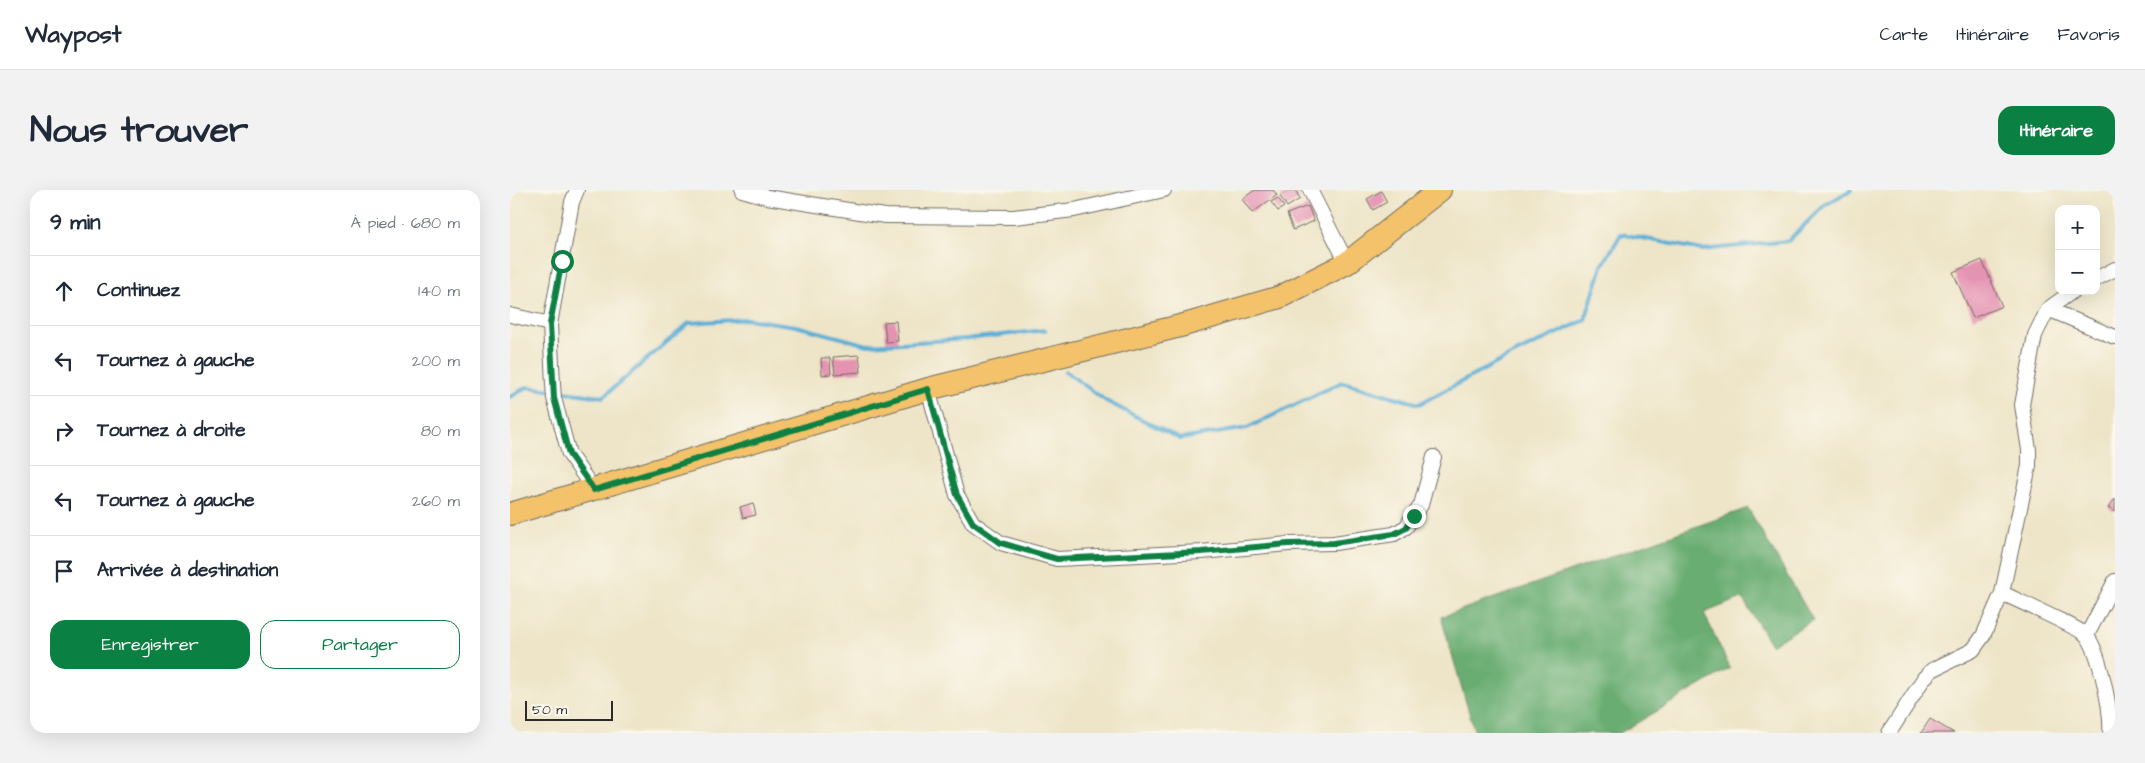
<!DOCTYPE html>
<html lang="fr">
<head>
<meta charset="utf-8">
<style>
  body { margin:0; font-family:"Architects Daughter",sans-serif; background:#f2f2f3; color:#1f2937 }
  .controls { position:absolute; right:15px; top:15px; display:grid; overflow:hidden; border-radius:10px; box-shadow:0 5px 20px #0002 }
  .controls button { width:45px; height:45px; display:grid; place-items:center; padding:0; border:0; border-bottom:1px solid #e0e1e3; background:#fff; color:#1f2937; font:25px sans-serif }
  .scale { position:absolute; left:15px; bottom:12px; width:88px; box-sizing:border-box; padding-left:5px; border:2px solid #2b2b2b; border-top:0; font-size:14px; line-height:18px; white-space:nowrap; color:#2b2b2b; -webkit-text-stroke:4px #fbf7ec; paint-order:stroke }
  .stop { position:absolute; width:15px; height:15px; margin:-11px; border:4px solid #0b8043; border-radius:50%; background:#fff }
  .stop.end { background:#0b8043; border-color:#fff; box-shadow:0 1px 5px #0008 }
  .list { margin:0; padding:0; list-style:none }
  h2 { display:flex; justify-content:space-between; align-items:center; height:65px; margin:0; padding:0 20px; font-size:21px }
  h2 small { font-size:16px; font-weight:400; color:#747a83 }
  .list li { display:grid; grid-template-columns:32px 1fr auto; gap:15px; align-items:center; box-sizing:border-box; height:70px; padding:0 20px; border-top:1px solid #e0e1e3 }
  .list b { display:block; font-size:19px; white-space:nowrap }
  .list em { font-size:16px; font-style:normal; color:#747a83 }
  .actions { display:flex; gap:10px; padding:15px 20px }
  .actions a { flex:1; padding:11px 0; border:1px solid #0b8043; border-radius:15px; text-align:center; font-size:18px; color:#0b8043 }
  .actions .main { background:#0b8043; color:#fff }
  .icon { flex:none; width:28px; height:28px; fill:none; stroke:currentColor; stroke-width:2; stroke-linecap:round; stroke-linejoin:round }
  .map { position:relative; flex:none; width:1605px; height:543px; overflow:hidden; border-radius:15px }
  header { display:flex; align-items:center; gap:30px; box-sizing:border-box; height:70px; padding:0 25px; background:#fff; border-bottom:1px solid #e0e1e3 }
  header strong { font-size:24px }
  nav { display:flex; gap:28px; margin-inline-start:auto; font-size:18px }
  .intro { display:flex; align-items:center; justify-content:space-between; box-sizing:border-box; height:120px; padding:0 30px }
  h1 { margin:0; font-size:35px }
  .button { padding:12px 22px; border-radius:15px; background:#0b8043; color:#fff; font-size:18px; font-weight:700 }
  main { display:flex; gap:30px; padding:0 30px }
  aside { flex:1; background:#fff; border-radius:15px; box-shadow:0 5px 20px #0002 }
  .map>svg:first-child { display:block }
  .forest { fill:#69ad72; stroke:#4a6c4e }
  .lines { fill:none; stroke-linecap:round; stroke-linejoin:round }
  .stream { stroke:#5aaed6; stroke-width:4 }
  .building { fill:#e593b2 }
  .street-casing { stroke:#6f6c62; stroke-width:16 }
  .primary-casing { stroke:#6f6c62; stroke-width:24 }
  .street { stroke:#fff; stroke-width:14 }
  .primary { stroke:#f3c26a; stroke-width:22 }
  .route { stroke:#0b8043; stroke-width:6 }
</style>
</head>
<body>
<header>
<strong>Waypost</strong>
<nav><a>Carte</a><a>Itinéraire</a><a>Favoris</a></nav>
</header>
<div class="intro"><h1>Nous trouver</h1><a class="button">Itinéraire</a></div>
<main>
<aside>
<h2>9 min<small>À pied · 680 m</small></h2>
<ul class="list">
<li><svg class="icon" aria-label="ahead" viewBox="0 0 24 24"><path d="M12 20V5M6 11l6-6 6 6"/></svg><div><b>Continuez</b></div><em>140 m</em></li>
<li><svg class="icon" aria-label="left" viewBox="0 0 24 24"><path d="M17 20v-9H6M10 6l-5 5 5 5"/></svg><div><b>Tournez à gauche</b></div><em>200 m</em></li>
<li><svg class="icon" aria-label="right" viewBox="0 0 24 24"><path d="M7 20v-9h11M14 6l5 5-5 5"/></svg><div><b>Tournez à droite</b></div><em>80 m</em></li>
<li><svg class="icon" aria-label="left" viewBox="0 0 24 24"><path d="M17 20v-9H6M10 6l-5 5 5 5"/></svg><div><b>Tournez à gauche</b></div><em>260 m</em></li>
<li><svg class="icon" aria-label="arrive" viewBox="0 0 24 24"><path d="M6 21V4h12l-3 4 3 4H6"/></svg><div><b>Arrivée à destination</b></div></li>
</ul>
<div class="actions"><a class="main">Enregistrer</a><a>Partager</a></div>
</aside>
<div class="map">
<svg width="1605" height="543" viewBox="0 0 1605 543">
  <rect width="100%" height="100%" fill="#fbf7ec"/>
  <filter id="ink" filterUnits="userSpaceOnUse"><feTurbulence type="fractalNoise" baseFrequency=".02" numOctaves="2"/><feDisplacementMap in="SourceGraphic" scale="10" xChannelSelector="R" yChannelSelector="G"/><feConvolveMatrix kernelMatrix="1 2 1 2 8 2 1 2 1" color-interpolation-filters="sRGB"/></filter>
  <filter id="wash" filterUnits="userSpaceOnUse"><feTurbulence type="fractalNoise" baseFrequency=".0096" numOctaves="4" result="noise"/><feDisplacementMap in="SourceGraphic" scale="20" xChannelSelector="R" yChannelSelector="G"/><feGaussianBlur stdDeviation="1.12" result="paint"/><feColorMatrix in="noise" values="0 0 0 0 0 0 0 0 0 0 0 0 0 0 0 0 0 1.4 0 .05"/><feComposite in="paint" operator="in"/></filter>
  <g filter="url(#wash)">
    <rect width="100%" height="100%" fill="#eee5c8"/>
    <path class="forest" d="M1238,318L1303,430L1261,455L1232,408L1194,423L1220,478L1110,543H965L931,427Z"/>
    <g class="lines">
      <path class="stream" d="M555,181L596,211L670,249L737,238L832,192L909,214L1002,165L1075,130L1092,76L1111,44L1192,60L1278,51L1315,15L1341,0
        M47,201L93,207L179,133L237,129L286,136L358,155L457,149L535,140
        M0,207L17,197L40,200"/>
    </g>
    <g id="blocks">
      <path class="building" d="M745,0H763L767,5L742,23L732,9Z
        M780,0H785L790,9L777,17L770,6Z
        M871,1L877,12L863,20L857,9Z
        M768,8L774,17L768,21L761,12Z
        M798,16L804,31L783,40L777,24Z
        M1472,70L1492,116L1463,128L1443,82Z
        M386,131L388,151L376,152L374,132Z
        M349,165L351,182L325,184L323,167Z
        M311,168H320L321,184L312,185Z
        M1605,309V322L1598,318Z
        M243,313L246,325L233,328L230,317Z
        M1420,529L1444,543H1411Z"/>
    </g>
  </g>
  <g filter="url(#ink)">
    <use href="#blocks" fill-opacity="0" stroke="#6f6c62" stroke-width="1"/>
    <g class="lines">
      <defs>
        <path id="street" d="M67,0L62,12L40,134L43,194L44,208L59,264L84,300
          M232,0L257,7L375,26L504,27L564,20L654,0
          M800,0L837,73
          M1586,89L1605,79
          M1538,119L1605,147
          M0,125L40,134
          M418,199L447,305L463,333L491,353L547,369L691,362L778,354L824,353L884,344L896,337L911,315L924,267
          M1492,403C1504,409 1572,439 1577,446C1590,463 1602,523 1600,543
          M1577,445L1605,391
          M1379,543L1414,488L1422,480L1463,460L1473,446L1492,403L1519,276V260L1512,215L1525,145L1538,119L1563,101"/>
        <path id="primary" d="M0,324L418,199L674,135L770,107L837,73L930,0"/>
      </defs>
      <use href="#street" class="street-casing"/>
      <use href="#primary" class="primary-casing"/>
      <use href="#street" class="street"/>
      <use href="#primary" class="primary"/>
    </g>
  </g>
  <g class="lines" filter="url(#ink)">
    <path class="route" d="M52,71L40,134L44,208L59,264L84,300L418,199L447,305L463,333L491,353L547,369L691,362L778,354L824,353L884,344L896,338L904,326"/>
  </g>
</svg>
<div class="controls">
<button>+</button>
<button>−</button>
</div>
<div class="scale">50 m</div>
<div class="stop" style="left:52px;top:71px"></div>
<div class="stop end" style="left:904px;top:326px"></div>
</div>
</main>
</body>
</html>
